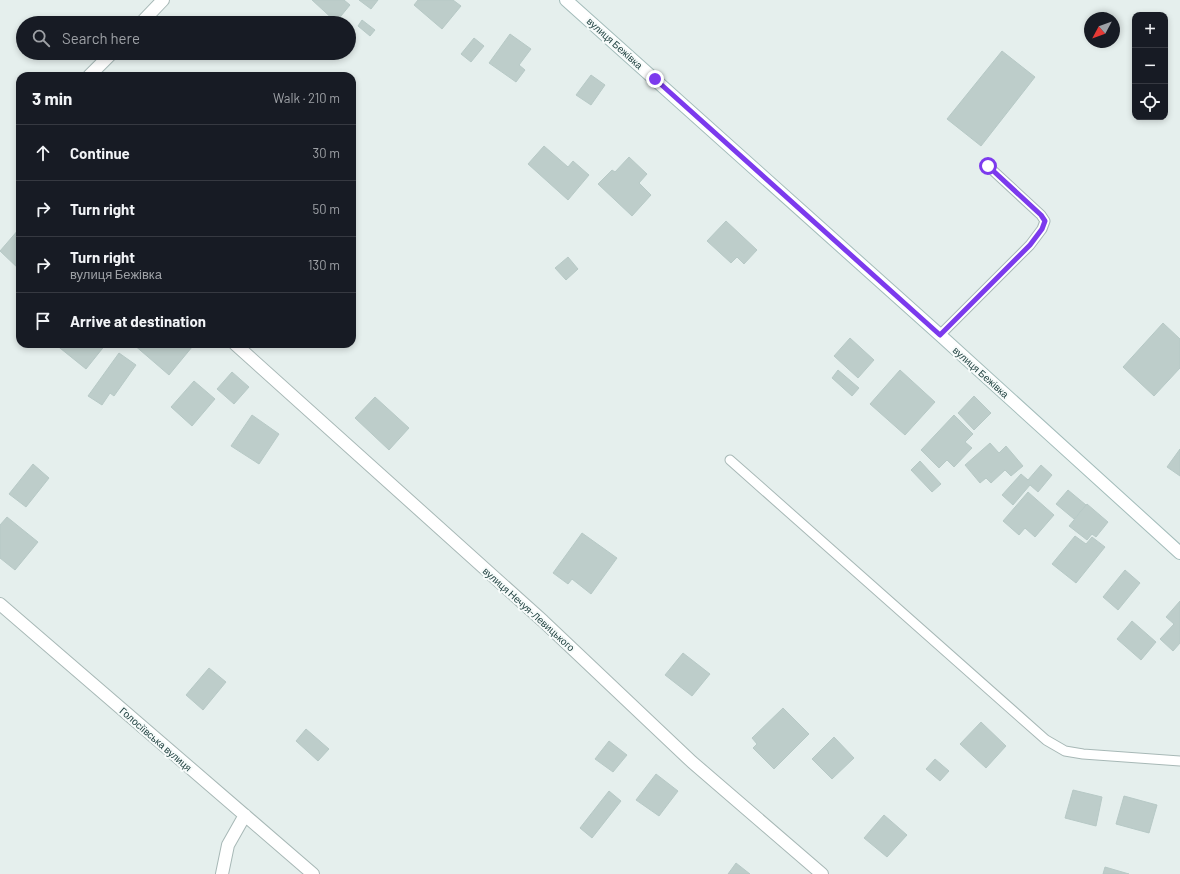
<!DOCTYPE html>
<html lang="en">
<head>
<meta charset="utf-8">
<style>
  body { margin:0; font-family:Barlow,sans-serif; background:#242831; color:#f1f3f6 }
  .controls { position:absolute; right:12px; top:12px; display:grid; overflow:hidden; border-radius:8px; box-shadow:0 2px 6px #0003 }
  .controls button { width:36px; height:36px; display:grid; place-items:center; padding:0; border:0; border-bottom:1px solid #363941; background:#171b24; color:#f1f3f6; font:20px sans-serif }
  .compass { position:absolute; left:1084px; top:12px; width:36px; height:36px; border-radius:50%; background:#171b24; box-shadow:0 2px 6px #0003; rotate:229deg }
  .stop { position:absolute; width:12px; height:12px; margin:-9px; border:3px solid #7c3aed; border-radius:50%; background:#fff }
  .stop.end { background:#7c3aed; border-color:#fff; box-shadow:0 1px 4px #0008 }
  .list { margin:0; padding:0; list-style:none }
  h2 { display:flex; justify-content:space-between; align-items:center; height:52px; margin:0; padding:0 16px; font-size:17px }
  h2 small { font-size:13px; font-weight:400; color:#9ea1a6 }
  .list li { display:grid; grid-template-columns:26px 1fr auto; gap:12px; align-items:center; box-sizing:border-box; height:56px; padding:0 16px; border-top:1px solid #363941 }
  .list b { display:block; font-size:15px; white-space:nowrap }
  .list p { margin:0; font-size:13px; white-space:nowrap; color:#9ea1a6 }
  .list em { font-size:13px; font-style:normal; color:#9ea1a6 }
  .icon { flex:none; width:22px; height:22px; fill:none; stroke:currentColor; stroke-width:2; stroke-linecap:round; stroke-linejoin:round }
  .map { position:relative; flex:none; width:1180px; height:874px; overflow:hidden }
  .search { position:absolute; background:#171b24; box-shadow:0 2px 6px #0003; left:16px; top:16px; width:340px; height:44px; display:flex; align-items:center; gap:10px; box-sizing:border-box; padding:0 14px; border-radius:22px; color:#9ea1a6; font-size:15px }
  .panel { position:absolute; background:#171b24; box-shadow:0 2px 6px #0003; left:16px; top:72px; width:340px; height:276px; border-radius:12px }
  .map>svg:first-child { display:block }
  .building { fill:#bdcdca; stroke:#b7c9c6 }
  .lines { fill:none; stroke-linecap:round; stroke-linejoin:round }
  .service-casing { stroke:#a7b8b6; stroke-width:11 }
  .minor-casing { stroke:#a7b8b6; stroke-width:14 }
  .secondary-casing { stroke:#a3bcba; stroke-width:14 }
  .service { stroke:#fff; stroke-width:9 }
  .minor { stroke:#fff; stroke-width:12 }
  .secondary { stroke:#fff; stroke-width:12 }
  .route { stroke:#7c3aed; stroke-width:5 }
  .labels { text-anchor:middle; dominant-baseline:central; stroke-width:4; stroke-linejoin:round; paint-order:stroke }
  .street-label { font-size:10px; fill:#224342; stroke:#f6fbfa }
</style>
</head>
<body>
<div class="map">
<svg width="1180" height="874" viewBox="0 0 1180 874">
  <rect width="100%" height="100%" fill="#e5efed"/>
  <path class="building" d="M312,0H344L350,5L336,22Z
    M359,0H378L371,9Z
    M418,0H453L461,6L442,29L414,5Z
    M362,20L375,30L370,36L358,26Z
    M510,34L531,49L519,65L525,70L516,82L489,63Z
    M474,38L484,46L471,62L461,54Z
    M1002,51L1035,77L981,146L947,119Z
    M591,75L605,85L591,105L576,95Z
    M544,146L568,167L573,161L589,175L568,200L528,164Z
    M629,157L647,174L639,183L651,195L632,216L598,184L612,170L615,172Z
    M726,221L757,250L744,264L737,257L731,263L707,241Z
    M19,229H20V270L0,251Z
    M568,257L578,269L566,280L555,268Z
    M1163,323L1180,339V368L1154,396L1123,367Z
    M850,338L874,360L858,378L834,356Z
    M55,344H106L86,369Z
    M133,344H189L192,347L169,375Z
    M119,353L136,365L114,396L110,393L102,405L88,396Z
    M838,370L859,388L852,396L832,378Z
    M900,370L935,402L905,435L870,404Z
    M232,372L249,387L234,404L217,389Z
    M194,381L215,399L192,426L171,407Z
    M974,396L991,413L974,430L958,413Z
    M375,397L409,428L389,450L355,418Z
    M252,415L279,434L259,464L231,446Z
    M954,415L973,434L965,442L972,448L954,467L947,460L939,468L921,450Z
    M990,443L999,453L1006,446L1023,466L1011,476L1005,470L991,483L986,478L980,483L965,465Z
    M1180,449V476L1167,467Z
    M920,461L941,484L932,492L911,470Z
    M33,464L49,478L26,507L9,494Z
    M1041,465L1052,475L1038,492L1030,485L1013,505L1002,495L1021,474L1028,480Z
    M1068,490L1086,505L1074,519L1056,504Z
    M1028,492L1054,515L1035,537L1025,528L1019,535L1003,521Z
    M1087,504L1108,522L1096,537L1092,534L1087,540L1069,526Z
    M7,517L38,542L15,570L0,558V525Z
    M582,533L617,558L591,594L572,579L568,584L553,573Z
    M1075,536L1086,544L1092,537L1105,547L1076,583L1052,564Z
    M1125,570L1140,583L1118,610L1103,597Z
    M1180,601V643L1173,651L1160,639L1174,624L1166,617Z
    M1132,621L1156,642L1141,660L1117,639Z
    M683,653L710,674L692,696L665,675Z
    M209,668L226,682L203,710L186,695Z
    M783,708L809,734L774,769L753,748L757,744L752,738Z
    M981,722L1006,746L986,768L960,744Z
    M306,729L329,749L318,761L296,741Z
    M834,737L854,758L832,779L812,759Z
    M609,741L627,755L613,772L595,759Z
    M935,759L949,771L940,781L926,769Z
    M656,774L678,791L659,816L636,800Z
    M1073,790L1102,797L1096,826L1065,818Z
    M609,791L621,801L592,838L580,828Z
    M1124,796L1157,805L1149,833L1116,824Z
    M884,815L907,835L887,857L864,838Z
    M736,863L750,874H728Z
    M1105,867L1129,874H1103Z"/>
  <g class="lines">
    <defs>
      <path id="service" d="M940,335L1030,245L1042,229L1045,221L1041,215L988,166
        M730,460L1046,740L1065,751L1083,754L1180,761"/>
      <path id="minor" d="M141,23L163,0
        M89,76L112,53
        M235,344L543,621L692,762L822,874
        M0,604L313,874
        M222,874L228,845L245,815"/>
      <path id="secondary" d="M566,0L940,335L1180,553"/>
    </defs>
    <use href="#service" class="service-casing"/>
    <use href="#minor" class="minor-casing"/>
    <use href="#secondary" class="secondary-casing"/>
    <use href="#service" class="service"/>
    <use href="#minor" class="minor"/>
    <use href="#secondary" class="secondary"/>
  </g>
  <g class="lines">
    <path class="route" d="M655,79L940,335L1030,245L1042,229L1045,221L1041,215L988,166"/>
  </g>
  <g class="labels">
    <g class="street-label">
      <text transform="translate(615 43) rotate(42)">вулиця Бежівка</text>
      <text transform="translate(981 372) rotate(42)">вулиця Бежівка</text>
      <text transform="translate(529 609) rotate(42)">вулиця Нечуя-Левицького</text>
      <text transform="translate(156 739) rotate(41)">Голосіївська вулиця</text>
    </g>
  </g>
</svg>
<div class="controls">
<button>+</button>
<button>−</button>
<button><svg class="icon" aria-label="locate" viewBox="0 0 24 24"><circle cx="12" cy="12" r="6"/><path d="M12 2v4M12 18v4M2 12h4M18 12h4"/></svg></button>
</div>
<svg class="compass" viewBox="-18 -18 36 36"><path d="M0-13l5 13h-10z" fill="#e53935"/><path d="M0 13l5-13h-10z" fill="#9ea1a6"/></svg>
<div class="stop" style="left:988px;top:166px"></div>
<div class="stop end" style="left:655px;top:79px"></div>
<div class="search"><svg class="icon" aria-label="search" viewBox="0 0 24 24"><circle cx="10" cy="10" r="6"/><path d="M15 15l6 6"/></svg>Search here</div>
<section class="panel">
<h2>3 min<small>Walk · 210 m</small></h2>
<ul class="list">
<li><svg class="icon" aria-label="ahead" viewBox="0 0 24 24"><path d="M12 20V5M6 11l6-6 6 6"/></svg><div><b>Continue</b></div><em>30 m</em></li>
<li><svg class="icon" aria-label="right" viewBox="0 0 24 24"><path d="M7 20v-9h11M14 6l5 5-5 5"/></svg><div><b>Turn right</b></div><em>50 m</em></li>
<li><svg class="icon" aria-label="right" viewBox="0 0 24 24"><path d="M7 20v-9h11M14 6l5 5-5 5"/></svg><div><b>Turn right</b><p>вулиця Бежівка</p></div><em>130 m</em></li>
<li><svg class="icon" aria-label="arrive" viewBox="0 0 24 24"><path d="M6 21V4h12l-3 4 3 4H6"/></svg><div><b>Arrive at destination</b></div></li>
</ul>
</section>
</div>
</body>
</html>
